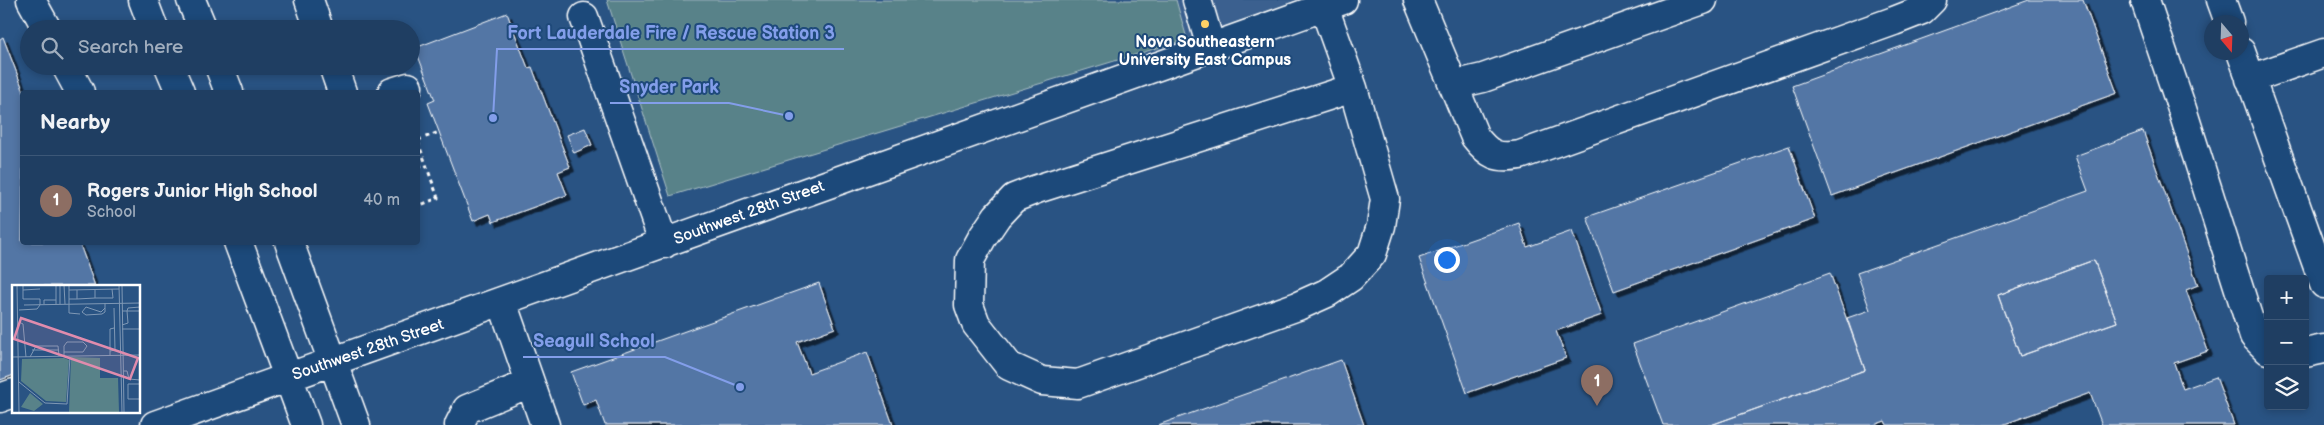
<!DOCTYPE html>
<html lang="en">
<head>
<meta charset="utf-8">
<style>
  body { margin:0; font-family:"Balsamiq Sans",sans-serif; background:#274568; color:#f1f3f6 }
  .controls { position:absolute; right:15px; bottom:15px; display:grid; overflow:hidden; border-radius:5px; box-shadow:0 2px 8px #0003 }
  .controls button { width:45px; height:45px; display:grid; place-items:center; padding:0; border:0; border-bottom:1px solid #3c5777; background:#1f3e62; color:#f1f3f6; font:25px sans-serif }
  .compass { position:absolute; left:2204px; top:15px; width:45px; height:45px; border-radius:50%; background:#1f3e62; box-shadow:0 2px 8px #0003; rotate:161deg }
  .you { position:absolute; left:1446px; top:259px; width:18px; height:18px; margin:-12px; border:4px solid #fff; border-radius:50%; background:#1a73e8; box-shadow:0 0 0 8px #1a73e833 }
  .badge { display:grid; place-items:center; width:32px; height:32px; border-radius:50%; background:#ffd166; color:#fff; font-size:16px; font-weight:700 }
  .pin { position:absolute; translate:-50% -41px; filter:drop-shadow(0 1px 2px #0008) }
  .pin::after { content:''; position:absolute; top:26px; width:18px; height:15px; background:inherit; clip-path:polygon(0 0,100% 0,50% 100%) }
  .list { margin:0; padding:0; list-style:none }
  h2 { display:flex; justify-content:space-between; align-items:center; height:65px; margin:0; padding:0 20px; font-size:21px }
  h2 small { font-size:16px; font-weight:400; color:#a1aebe }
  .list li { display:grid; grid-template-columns:32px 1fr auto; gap:15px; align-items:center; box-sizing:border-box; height:90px; padding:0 20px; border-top:1px solid #3c5777 }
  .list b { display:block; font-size:19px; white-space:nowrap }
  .list p { margin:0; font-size:16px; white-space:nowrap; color:#a1aebe }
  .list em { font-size:16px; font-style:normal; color:#a1aebe }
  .icon { flex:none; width:28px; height:28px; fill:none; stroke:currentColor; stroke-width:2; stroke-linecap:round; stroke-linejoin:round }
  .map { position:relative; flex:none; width:2324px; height:425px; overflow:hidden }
  .search { position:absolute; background:#1f3e62; box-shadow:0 2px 8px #0003; left:20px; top:20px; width:400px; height:55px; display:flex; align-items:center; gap:12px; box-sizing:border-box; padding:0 18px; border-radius:28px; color:#a1aebe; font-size:19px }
  .panel { position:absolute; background:#1f3e62; box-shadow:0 2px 8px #0003; left:20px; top:90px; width:400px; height:155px; border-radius:5px }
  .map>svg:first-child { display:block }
  .built { fill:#3a618f }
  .green { fill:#588289; stroke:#acc0c4 }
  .building { fill:#5376a5; stroke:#fff; fill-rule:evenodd; filter:url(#shadow) }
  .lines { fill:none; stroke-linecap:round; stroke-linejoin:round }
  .minor-casing { stroke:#fff; stroke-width:31 }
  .path { stroke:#fff; stroke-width:3; stroke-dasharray:4 4; stroke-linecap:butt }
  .minor { stroke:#1f4a7a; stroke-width:28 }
  .poi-dot { fill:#ffd166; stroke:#1f4a7a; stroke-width:2 }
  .labels { text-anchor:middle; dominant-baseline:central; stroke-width:4; stroke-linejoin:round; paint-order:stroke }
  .poi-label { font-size:16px; font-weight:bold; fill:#fff; stroke:#1f4a7a }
  .street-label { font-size:16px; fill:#fff; stroke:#1f4a7a }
  .inset-road { fill:none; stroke:#7f98b5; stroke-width:1 }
  .view { fill:#e08cad; fill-opacity:0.15; stroke:#e08cad; stroke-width:2.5 }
  .inset-edge { fill:none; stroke:#fff; stroke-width:2.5 }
  .leader { fill:none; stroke:#839eea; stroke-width:2 }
  .callout-dot { fill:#839eea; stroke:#1f4a7a; stroke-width:2 }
  .callout-label { font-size:18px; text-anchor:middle; font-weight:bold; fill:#839eea; stroke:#1f4a7a; stroke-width:4; stroke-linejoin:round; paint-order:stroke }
</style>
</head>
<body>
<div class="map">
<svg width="2324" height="425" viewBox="0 0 2324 425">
  <defs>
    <filter id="shadow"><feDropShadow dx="4.5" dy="4.5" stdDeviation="0" flood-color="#0009"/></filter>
  </defs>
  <rect width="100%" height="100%" fill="#295383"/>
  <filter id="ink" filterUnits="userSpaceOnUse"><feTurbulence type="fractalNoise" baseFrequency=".02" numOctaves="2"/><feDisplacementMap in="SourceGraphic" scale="10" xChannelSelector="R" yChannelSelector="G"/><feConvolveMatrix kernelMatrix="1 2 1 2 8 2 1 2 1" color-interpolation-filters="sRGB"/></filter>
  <g filter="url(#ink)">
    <path class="built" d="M1176,0H1295L1187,39Z"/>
    <path class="green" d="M607,0H1176L1187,39L670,196Z"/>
    <path class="building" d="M2029,0H2083L2117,93L1832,196L1792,86Z
      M507,13L528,68L532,67L570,167L558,172L567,195L493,222L490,214L473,221L428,103L435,100L415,48Z
      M3,37L24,92L22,242H79L95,286H14V375L0,380V39Z
      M585,128L592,145L574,153L567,135Z
      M2143,131L2198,285L2186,290L2208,351L2174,363L2183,389L2216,377L2234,425H2102L2090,393L2002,425H1887L1885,421L1874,425H1711L1865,370L1847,318L1870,310L1857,273L2088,191L2075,156ZM2094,260L2117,322L2020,356L1998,295Z
      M1789,146L1815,219L1614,291L1587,217Z
      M1519,223L1527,247L1572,231L1602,315L1556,331L1566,358L1467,393L1419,258Z
      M2094,260L2117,322L2020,356L1998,295Z
      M1830,273L1865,370L1711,425H1663L1633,344Z
      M819,283L835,328L797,342L809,373L867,352L893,425H605L596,400L583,405L571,372Z
      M1341,360L1364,425H1158Z"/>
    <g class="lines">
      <defs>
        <path id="minor" d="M31,0L47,29
          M143,0L154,29
          M191,0L203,29
          M309,0L319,29
          M1197,0L1211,47
          M1418,0L1475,137C1489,155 1497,159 1520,155L1894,21L1922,10L1932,0
          M2145,0L2182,109L2254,336L2268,350
          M2221,0L2229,22
          M1324,7L1353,88L1385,199L1381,226L1372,254L1351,277L1327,293L1298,306L1078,384L1042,381L1009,366L976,324L969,305L970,260L982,238L997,216L1014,198L1037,189L1353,88
          M584,17L664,244
          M2241,52L2324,284
          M66,66L80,92
          M169,66L180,92
          M219,66L229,92
          M333,66L342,92
          M2250,79L2324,53
          M1453,85L1483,78L1703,0
          M392,92L408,87
          M238,242L306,425
          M289,242L356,425
          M502,302L545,425
          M2305,353L2324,349
          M0,398L14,393
          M155,425L1343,0
          M459,425L467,409L530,383"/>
      </defs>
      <use href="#minor" class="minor-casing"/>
      <path class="path" d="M418,140L439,132
        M418,142L438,198L418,206
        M418,167L425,164"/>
      <use href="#minor" class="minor"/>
    </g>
  </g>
  <circle class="poi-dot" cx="1205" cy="24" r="5"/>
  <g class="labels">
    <g class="poi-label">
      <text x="1205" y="42">Nova Southeastern<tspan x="1205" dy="18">University East Campus</tspan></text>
    </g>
    <g class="street-label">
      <text transform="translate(749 213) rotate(-20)">Southwest 28th Street</text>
      <text transform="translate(368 350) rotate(-19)">Southwest 28th Street</text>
    </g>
  </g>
  <g transform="translate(12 285)">
    <rect width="128" height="128" fill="#295383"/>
    <path d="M59,72L88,73V93H106L107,127H57ZM52,73L57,75L54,117L34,116L9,96L10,74ZM18,108L31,119L22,126L9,122Z" fill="#588289"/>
    <path class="inset-road" d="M5,0L7,127M48,0V19M52,0L53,19M57,0V19M107,0L110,127M110,0L112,127M11,5L28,4M57,5L107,4M83,13H101L100,4M57,14H65V5M65,14L83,13V5M93,18V27L90,29L74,30L70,27L74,22L89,27L93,23M32,19V15H44M44,19V0M57,19V28L68,29M12,20L128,18M128,22L116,23L115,26H128M7,25L25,24L28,20V14H11V0M110,26H115L116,38L110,40M7,37L11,39L14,72M110,44H128M20,65H47M98,66L103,65L102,23M52,67H71L75,61L71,57H55L52,61V71M98,71V44L102,43M0,72L128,70M18,72L24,61H46L47,71M111,86H115L117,94L128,95M7,97L33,118L55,119L58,72M128,99H116V114H128"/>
    <path class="view" d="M9,33L126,73L118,94L2,54Z"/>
    <rect width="128" height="128" class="inset-edge"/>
  </g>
  <path class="leader" d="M493 118L497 49H844M789 116L729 103H610M740 387L665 357H523"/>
  <g class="callout-dot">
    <circle cx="493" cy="118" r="5"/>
    <circle cx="789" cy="116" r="5"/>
    <circle cx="740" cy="387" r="5"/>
  </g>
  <g class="callout-label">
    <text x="671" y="39">Fort Lauderdale Fire / Rescue Station 3</text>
    <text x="669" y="93">Snyder Park</text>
    <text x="594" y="347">Seagull School</text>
  </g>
</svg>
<div class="controls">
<button>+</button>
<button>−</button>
<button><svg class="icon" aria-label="layers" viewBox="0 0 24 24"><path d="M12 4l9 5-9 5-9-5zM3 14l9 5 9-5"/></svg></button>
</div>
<svg class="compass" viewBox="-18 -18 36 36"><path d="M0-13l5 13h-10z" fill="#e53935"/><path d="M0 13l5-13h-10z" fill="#a1aebe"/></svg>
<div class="you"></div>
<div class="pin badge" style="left:1597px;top:406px;background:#8d6e63">1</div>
<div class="search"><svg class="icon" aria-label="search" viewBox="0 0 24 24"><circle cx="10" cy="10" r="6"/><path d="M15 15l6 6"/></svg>Search here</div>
<section class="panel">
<h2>Nearby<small></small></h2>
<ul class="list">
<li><span class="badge" style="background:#8d6e63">1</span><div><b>Rogers Junior High School</b><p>School</p></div><em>40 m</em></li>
</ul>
</section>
</div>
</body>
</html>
